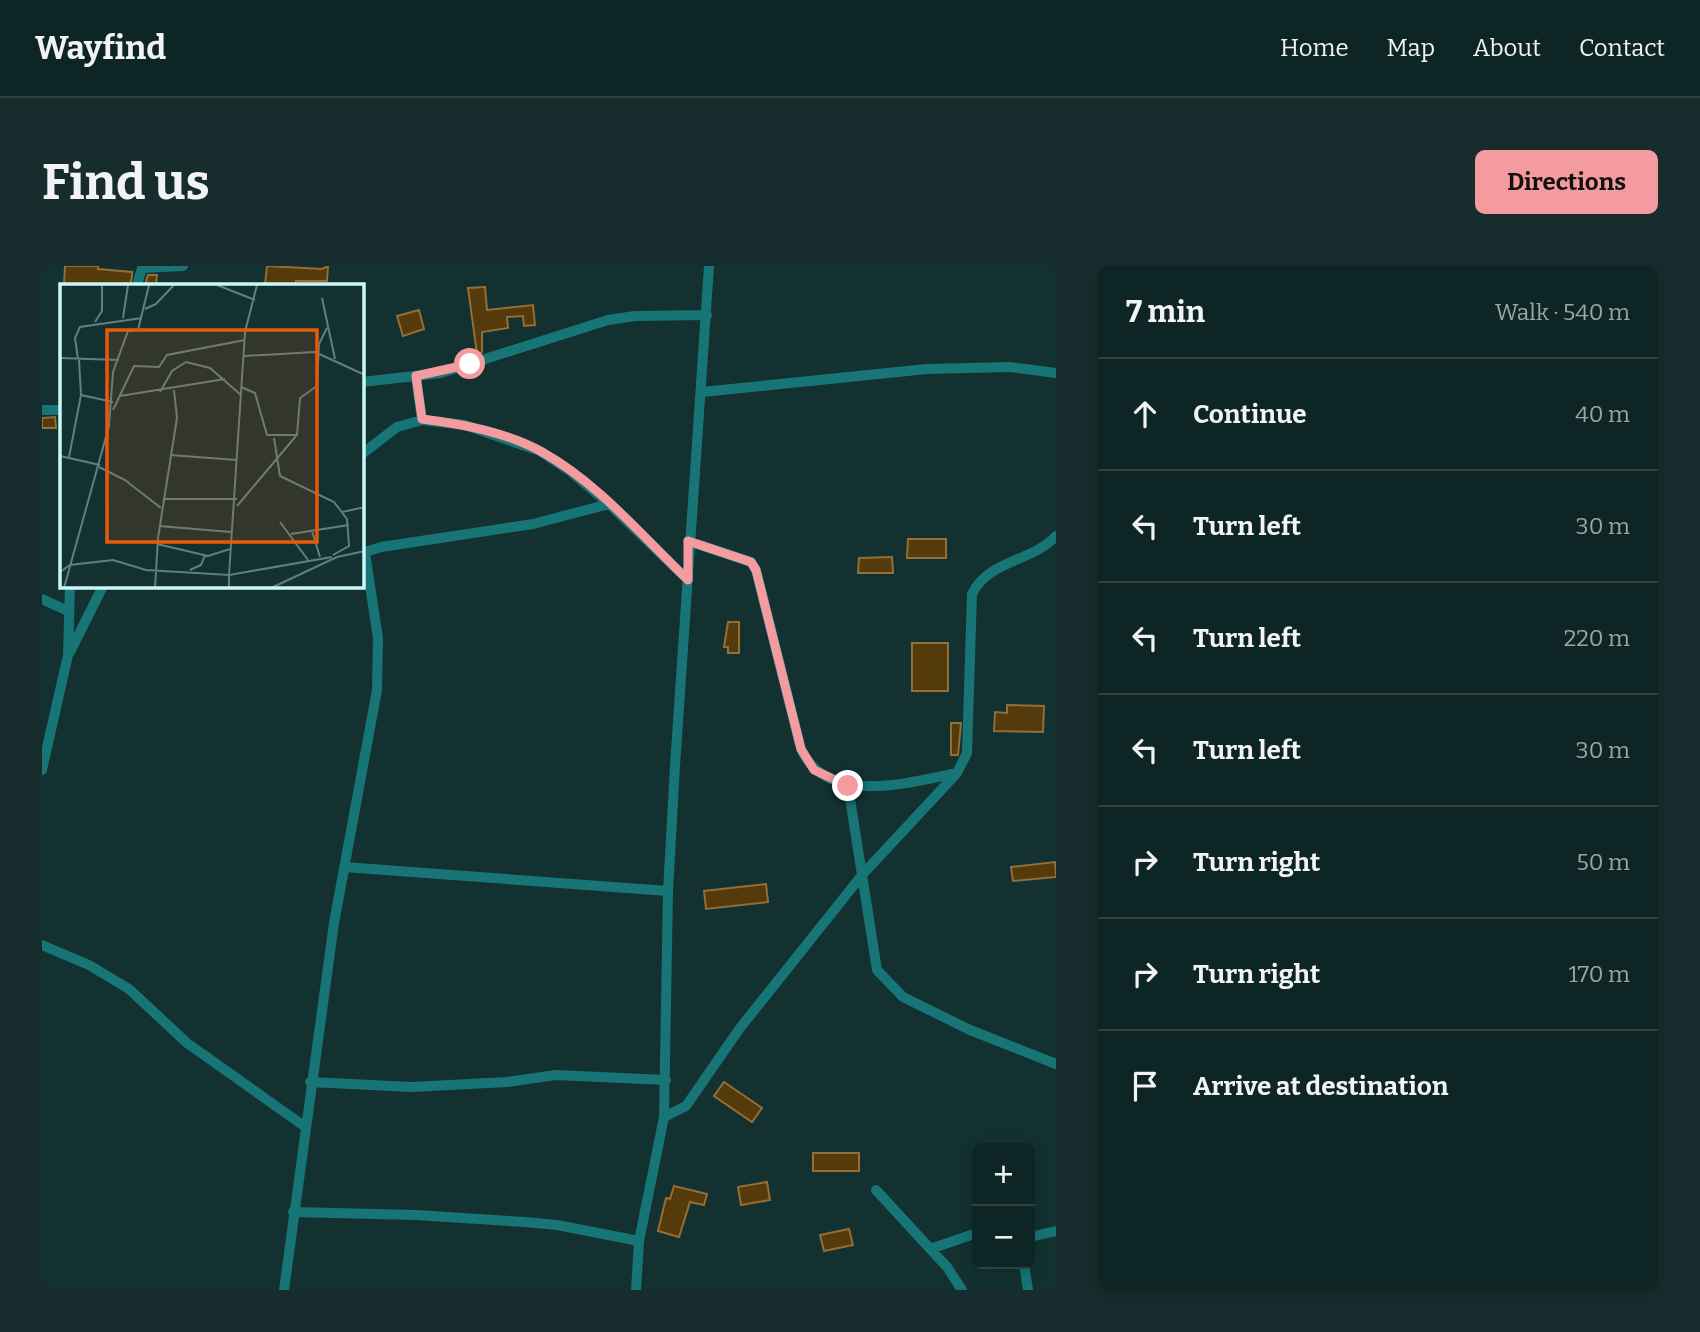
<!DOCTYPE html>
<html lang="en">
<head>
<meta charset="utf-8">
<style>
  body { margin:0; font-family:Bitter,serif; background:#172d2d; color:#f1f3f6 }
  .controls { position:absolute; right:21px; bottom:21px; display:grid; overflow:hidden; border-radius:10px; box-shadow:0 4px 18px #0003 }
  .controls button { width:63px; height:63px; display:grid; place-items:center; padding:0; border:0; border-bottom:2px solid #2e4242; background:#0e2525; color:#f1f3f6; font:35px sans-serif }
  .stop { position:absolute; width:21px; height:21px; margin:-16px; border:5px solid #f49b9f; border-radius:50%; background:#fff }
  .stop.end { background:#f49b9f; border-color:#fff; box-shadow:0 2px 7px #0008 }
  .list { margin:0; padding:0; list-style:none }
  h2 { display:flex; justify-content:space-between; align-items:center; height:91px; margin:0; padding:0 28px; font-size:30px }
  h2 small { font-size:23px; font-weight:400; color:#9ba5a7 }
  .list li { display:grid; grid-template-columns:46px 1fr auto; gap:21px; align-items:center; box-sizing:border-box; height:112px; padding:0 28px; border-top:2px solid #2e4242 }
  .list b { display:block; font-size:26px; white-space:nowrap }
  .list em { font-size:23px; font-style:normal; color:#9ba5a7 }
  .icon { flex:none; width:38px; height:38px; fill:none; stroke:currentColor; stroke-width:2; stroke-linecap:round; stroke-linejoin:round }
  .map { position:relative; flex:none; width:1014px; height:1024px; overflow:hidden; border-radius:10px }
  header { display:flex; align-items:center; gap:42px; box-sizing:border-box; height:98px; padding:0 35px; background:#0e2525; border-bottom:2px solid #2e4242 }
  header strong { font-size:33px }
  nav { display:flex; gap:38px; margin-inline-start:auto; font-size:24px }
  .intro { display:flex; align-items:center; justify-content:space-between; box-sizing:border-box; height:168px; padding:0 42px }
  h1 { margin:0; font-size:49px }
  .button { padding:18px 32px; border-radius:10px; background:#f49b9f; color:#111; font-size:24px; font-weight:700 }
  main { display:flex; gap:42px; padding:0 42px }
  aside { flex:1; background:#0e2525; border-radius:10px; box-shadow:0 4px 18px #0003 }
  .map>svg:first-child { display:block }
  .building { fill:#553a0b; stroke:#936e35; stroke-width:2 }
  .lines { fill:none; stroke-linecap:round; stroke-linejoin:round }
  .minor { stroke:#177576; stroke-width:10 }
  .route { stroke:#f49b9f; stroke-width:9 }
  .inset-road { fill:none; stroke:#5d8080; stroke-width:2 }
  .view { fill:#e8590c; fill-opacity:0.15; stroke:#e8590c; stroke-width:3.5 }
  .inset-edge { fill:none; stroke:#ccf7f7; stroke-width:3.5 }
</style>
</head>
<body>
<header>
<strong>Wayfind</strong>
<nav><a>Home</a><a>Map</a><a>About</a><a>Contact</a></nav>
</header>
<div class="intro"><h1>Find us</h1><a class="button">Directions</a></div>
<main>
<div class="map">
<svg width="1014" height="1024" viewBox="0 0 1014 1024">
  <rect width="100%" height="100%" fill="#133131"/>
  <path class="building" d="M23,0H56V3L90,6V10L88,19H22Z
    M225,0L280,3L286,0L285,15H254V19H223Z
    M106,9H115L114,19H103Z
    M443,21L445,44L491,39L493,59L482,60L481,50L465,51L466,62L440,66V86L435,88L426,22Z
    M377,44L382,63L361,70L355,50Z
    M13,151L14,162H0V152Z
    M866,273H904V292H865Z
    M850,291L851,307H816L817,292Z
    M686,356H697V387H686V381H682Z
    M870,377H906V425H870Z
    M965,439L1002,440L1001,466L952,465L953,446L965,447Z
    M909,457H919L916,489H909Z
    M1013,596L1014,611L971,615L969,601Z
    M724,618L726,636L664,643L662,625Z
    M682,816L720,842L710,856L672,830Z
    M771,887H817V905H771Z
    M725,916L728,934L699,939L696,921Z
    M632,920L665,928L662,939L648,936L637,971L616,965L624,932L628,933Z
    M807,963L811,979L782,985L778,969Z"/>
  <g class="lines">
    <path class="minor" d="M95,19L100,2L141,0
      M374,110L380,154
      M320,116L399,107L566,54L593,50L665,49
      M660,126L885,103L968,101L1014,107
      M0,144H19
      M320,188L355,161L380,154L423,159L498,185L528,205L567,238L646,314
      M646,275L709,296L714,304L759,483C785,540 866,517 915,507L925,487L930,328C946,294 990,296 1014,270
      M320,287L339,281L491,258L567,238
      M0,333L26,345
      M28,386L61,320
      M0,504L26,389L28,320
      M806,520L835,704L861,731L928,764L1014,798
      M302,601L626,625
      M0,679L47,699L87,723L145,777L262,860
      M268,816L370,821L465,816L514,809L624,814
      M622,851L644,840L698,762L820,609L914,508
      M834,924L905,1001L920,1024
      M251,946L374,949L483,956L515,959L597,975
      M988,971L1014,965
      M888,983L935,967
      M982,998L986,1024
      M242,1024L292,657L335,424L336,372L323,287
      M594,1024L597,975L622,851L626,625L633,500L667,0"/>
  </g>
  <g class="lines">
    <path class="route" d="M428,98L374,110L380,153C420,158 464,166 500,186C556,217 600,270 646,314V275L709,296L714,304L759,483L772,504L806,520"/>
  </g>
  <g transform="translate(18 18)">
    <rect width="304" height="304" fill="#133131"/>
    <path class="inset-road" d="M157,1L195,16M262,14L275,75M85,25L96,20L114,1M63,34L68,1M35,38L42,27V1M184,72L255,68L305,91M0,74L59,76M18,75L15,54L20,43L82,34M181,103L195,109L207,151H237L240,114L257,102L259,60L267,44M100,108L112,87L126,78L150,84L181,111M21,111L53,118M60,112L165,95M53,126L74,82L99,83L107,71L185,56M214,154L220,192L274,218L287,235L289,262L273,271M110,171L177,176M0,172L40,181M9,173L21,111L19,76M39,183L65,196L101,224M103,215H177M177,222L236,152M282,228L305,223M220,238L248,276M99,242L171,248M252,247L260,273M231,250L289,241M97,260L148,272L170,265M130,286L141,281L145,271M0,288L10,281L53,276L86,286L169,291L185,48L197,1M4,304L49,142L53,88L68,47L78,46L89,1M95,304L98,254L117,134L114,106M169,304V291L272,273M211,304L277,273L305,267"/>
    <path class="view" d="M47,46H257V258H47Z"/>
    <rect width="304" height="304" class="inset-edge"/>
  </g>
</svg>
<div class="controls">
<button>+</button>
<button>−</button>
</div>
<div class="stop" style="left:428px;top:98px"></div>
<div class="stop end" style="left:806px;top:520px"></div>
</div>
<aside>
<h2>7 min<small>Walk · 540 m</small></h2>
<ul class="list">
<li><svg class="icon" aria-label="ahead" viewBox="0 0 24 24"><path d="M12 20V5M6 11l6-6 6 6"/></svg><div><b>Continue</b></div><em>40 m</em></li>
<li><svg class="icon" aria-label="left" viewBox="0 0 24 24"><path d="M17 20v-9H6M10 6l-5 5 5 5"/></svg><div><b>Turn left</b></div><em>30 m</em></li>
<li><svg class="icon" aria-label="left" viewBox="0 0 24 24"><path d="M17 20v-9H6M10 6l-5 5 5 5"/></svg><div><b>Turn left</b></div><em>220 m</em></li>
<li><svg class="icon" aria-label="left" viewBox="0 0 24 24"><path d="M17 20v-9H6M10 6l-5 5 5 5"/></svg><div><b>Turn left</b></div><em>30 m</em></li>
<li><svg class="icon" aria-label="right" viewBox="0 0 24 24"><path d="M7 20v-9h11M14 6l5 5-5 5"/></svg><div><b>Turn right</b></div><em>50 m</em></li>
<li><svg class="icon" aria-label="right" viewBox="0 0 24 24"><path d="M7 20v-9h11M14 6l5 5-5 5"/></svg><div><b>Turn right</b></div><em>170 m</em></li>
<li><svg class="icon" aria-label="arrive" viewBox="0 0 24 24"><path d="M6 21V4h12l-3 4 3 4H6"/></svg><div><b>Arrive at destination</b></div></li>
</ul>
</aside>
</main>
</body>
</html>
